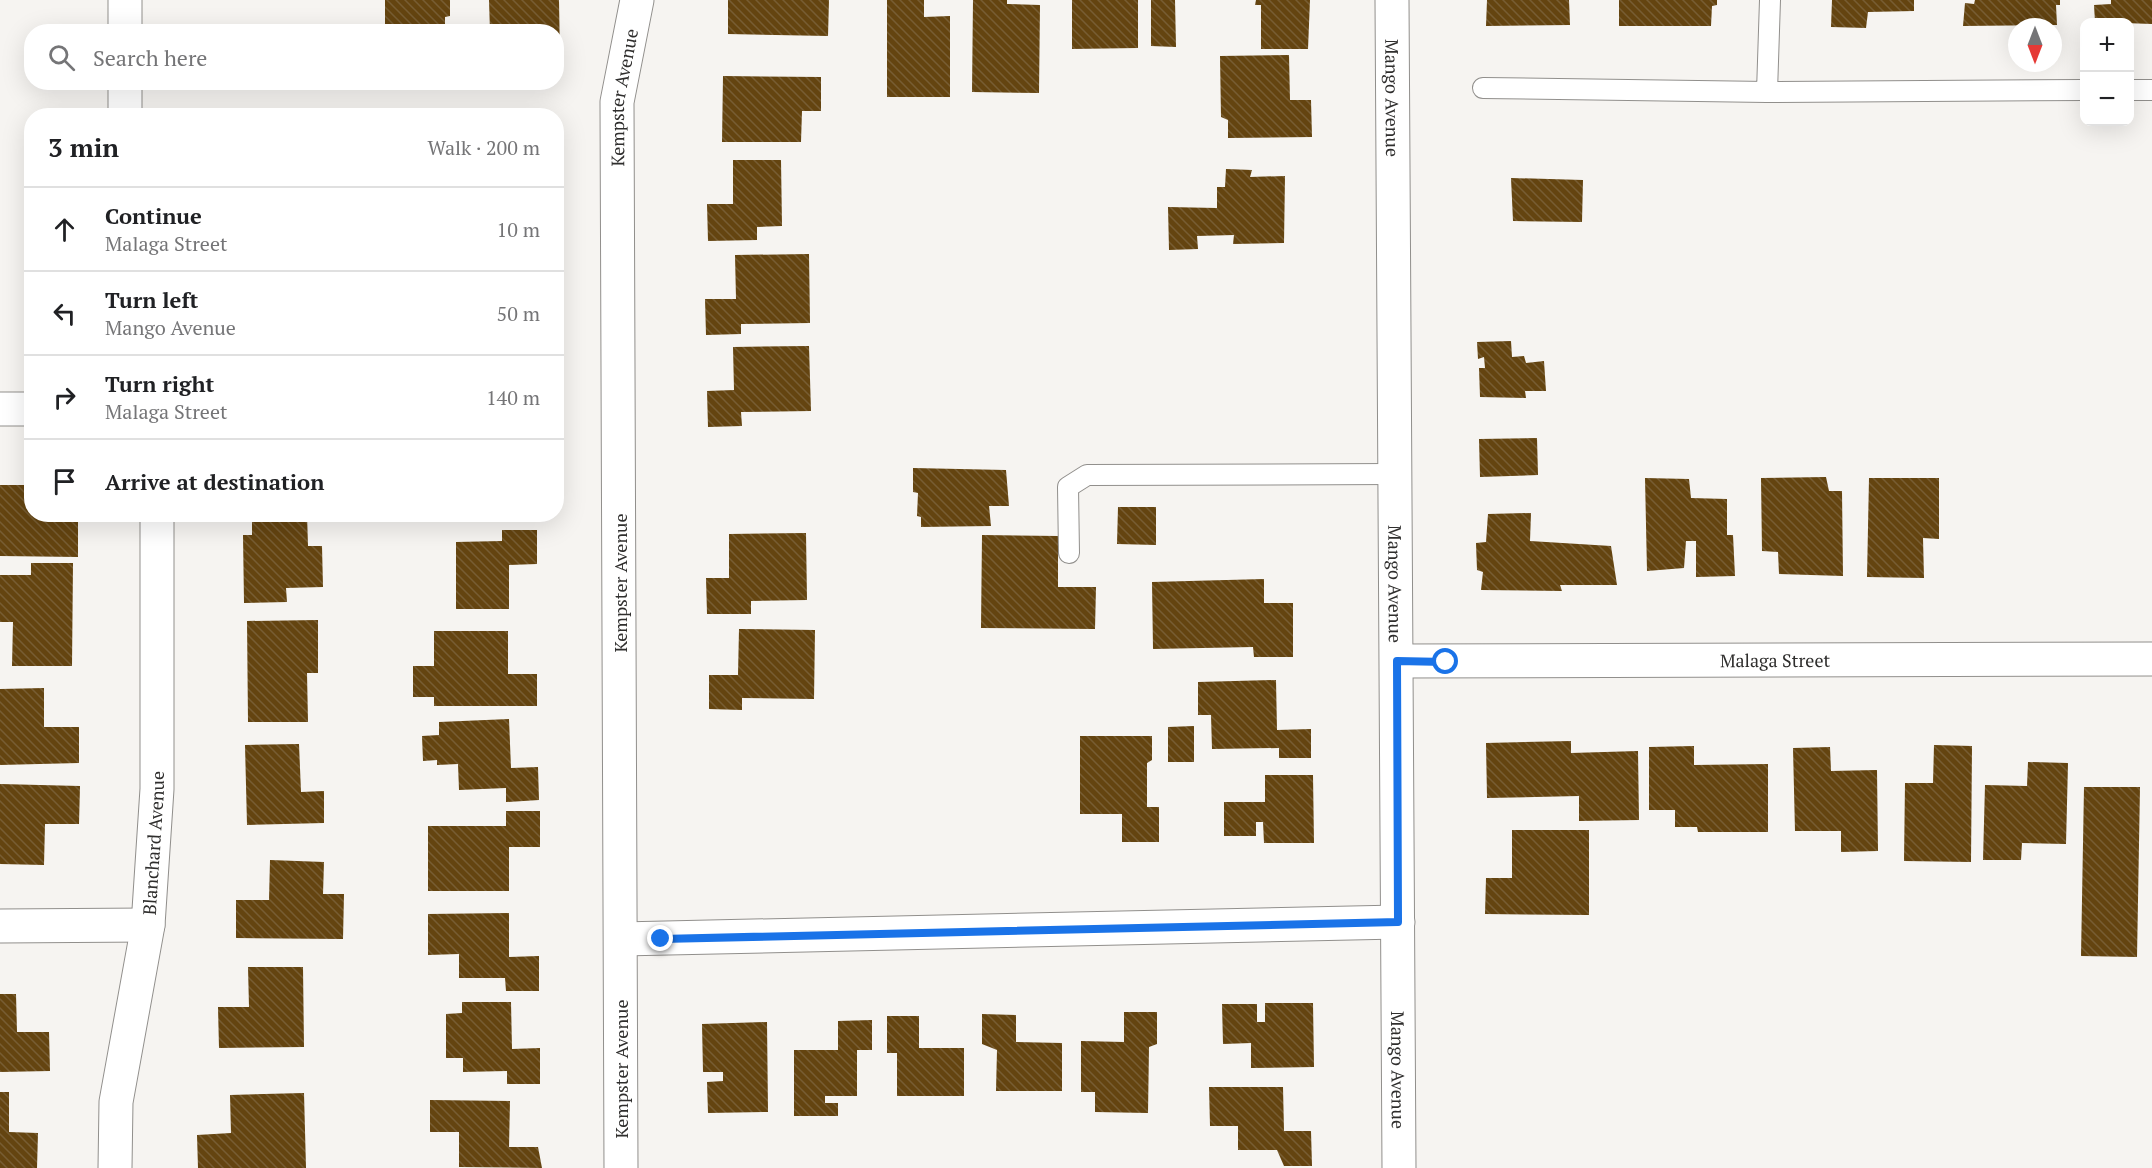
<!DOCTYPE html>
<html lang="en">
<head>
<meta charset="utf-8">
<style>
  body { margin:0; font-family:"PT Serif",serif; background:#f6f6f6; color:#202124 }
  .controls { position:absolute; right:18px; top:18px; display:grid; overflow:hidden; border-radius:12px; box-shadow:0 6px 24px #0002 }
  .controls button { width:54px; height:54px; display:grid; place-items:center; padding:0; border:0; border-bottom:2px solid #e0e0e0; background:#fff; color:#202124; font:30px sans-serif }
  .compass { position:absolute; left:2008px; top:18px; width:54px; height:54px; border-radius:50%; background:#fff; box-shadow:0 6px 24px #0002; rotate:180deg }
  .stop { position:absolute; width:18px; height:18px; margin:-14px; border:4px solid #1a73e8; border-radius:50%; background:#fff }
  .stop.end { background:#1a73e8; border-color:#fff; box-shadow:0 2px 6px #0008 }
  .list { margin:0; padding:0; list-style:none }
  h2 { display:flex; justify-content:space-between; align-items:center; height:78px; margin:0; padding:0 24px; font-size:26px }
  h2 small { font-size:20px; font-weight:400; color:#757577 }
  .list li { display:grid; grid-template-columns:39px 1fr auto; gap:18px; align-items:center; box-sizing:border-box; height:84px; padding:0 24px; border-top:2px solid #e0e0e0 }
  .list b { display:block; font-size:22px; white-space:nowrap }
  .list p { margin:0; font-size:20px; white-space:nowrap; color:#757577 }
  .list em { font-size:20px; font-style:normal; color:#757577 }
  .icon { flex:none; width:33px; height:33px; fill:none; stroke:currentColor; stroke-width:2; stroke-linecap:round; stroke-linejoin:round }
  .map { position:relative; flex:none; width:2152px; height:1168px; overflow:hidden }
  .search { position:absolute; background:#fff; box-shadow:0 6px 24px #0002; left:24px; top:24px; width:540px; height:66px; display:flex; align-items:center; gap:15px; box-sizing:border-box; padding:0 21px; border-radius:24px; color:#757577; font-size:22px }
  .panel { position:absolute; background:#fff; box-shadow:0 6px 24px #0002; left:24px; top:108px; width:540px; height:414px; border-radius:24px }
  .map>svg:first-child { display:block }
  .building { fill:url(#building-back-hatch) }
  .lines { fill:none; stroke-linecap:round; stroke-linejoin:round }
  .lane-casing { stroke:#918f8c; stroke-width:22 }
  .street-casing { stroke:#918f8c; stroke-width:35 }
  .secondary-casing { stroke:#918f8c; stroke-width:35 }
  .lane { stroke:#fff; stroke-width:20 }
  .street { stroke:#fff; stroke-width:33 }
  .secondary { stroke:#fff; stroke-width:33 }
  .route { stroke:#1a73e8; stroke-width:8 }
  .labels { text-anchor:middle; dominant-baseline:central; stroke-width:6; stroke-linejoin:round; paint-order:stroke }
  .street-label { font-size:18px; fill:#2f2e2d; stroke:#fff }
</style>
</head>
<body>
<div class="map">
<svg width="2152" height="1168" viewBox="0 0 2152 1168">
  <defs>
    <pattern id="building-back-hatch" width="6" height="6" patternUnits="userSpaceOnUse" patternTransform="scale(1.5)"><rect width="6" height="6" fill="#644410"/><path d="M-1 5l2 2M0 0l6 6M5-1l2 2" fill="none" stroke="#775d33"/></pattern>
  </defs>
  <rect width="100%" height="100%" fill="#f6f4f1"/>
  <path class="building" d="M385,0H450V16L445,17V32H385Z
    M489,0H559L560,58H556V32H490Z
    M728,0H829L828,36L728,34Z
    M887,0H924V17L950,16V97H887Z
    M973,0H1007V4L1040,5L1039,93L972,92Z
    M1072,0H1138V48L1072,49Z
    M1151,0H1175L1176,47L1151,46Z
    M1256,0H1310L1308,49H1261V5H1255Z
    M1487,0H1569L1570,25L1486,26Z
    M1619,0H1717V5L1712,6L1711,26H1619Z
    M1832,0H1914V11L1868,12L1866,28L1831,27Z
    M1975,0H2060V5H2056L2057,25L1963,26L1965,3L1974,4Z
    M2111,0H2152V24L2095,22L2094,5L2111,4Z
    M1289,55L1290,100H1311L1312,137L1228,138V120L1221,117L1220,56Z
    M723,76L821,77V111H802L801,142H722Z
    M733,160H781L782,226L757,227V240L708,241L707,204H733Z
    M1226,169L1252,170L1250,177L1285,176L1284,243L1233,244L1234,235L1197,236L1198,249L1169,250L1168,207L1217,208V187H1225Z
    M1511,178L1583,180L1582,222L1513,221Z
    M809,254L810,323L741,324V334L706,335L705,299H736L735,255Z
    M1511,341L1512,357L1524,356L1526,363L1544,361L1546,391H1525L1526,398L1480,397L1479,368H1485L1484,357L1478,359L1477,342Z
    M809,346L811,411L741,412L742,426L708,427L707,391L734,390L733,347Z
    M1537,438L1538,475L1480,477L1479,439Z
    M913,468L1006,470L1009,506H989L991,526L921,527V517L917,516L918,493L913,492Z
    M1826,477L1829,491H1842L1843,576L1779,574L1778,552L1762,551L1761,478Z
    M1645,478L1689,479L1691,498L1727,499V535H1733L1735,576L1696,577V541H1686L1684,568L1647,571Z
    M1869,478H1939V539L1923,538L1924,578L1867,577Z
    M0,485H32V514H78V557L0,556Z
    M1118,507H1156V545L1117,544Z
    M1531,513L1530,541L1611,546L1617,585H1560L1562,591L1481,590L1483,572L1477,570L1476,543L1486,542L1488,514Z
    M252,514H307L308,546H322L323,587L286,588L287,602L244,603L243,535H252Z
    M505,514H538V522H505Z
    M502,530H537V564L509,565V609H456V542L502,541Z
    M806,533L807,600L751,601V614H707L706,578H729V534Z
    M982,535L1058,536V587H1096L1095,629L981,628Z
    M31,563H73L72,666H12L13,622H0V575H31Z
    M1264,579V603H1293V657H1254L1253,647L1153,649L1152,582Z
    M318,620V673H307L308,722H248L247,621Z
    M739,629L815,630L814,699L742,698V710L709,709V675H738Z
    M434,631H508V674H537V706H434V697H413V666H434Z
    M1276,680L1277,730L1311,729V758H1279V748L1212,749L1211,715H1198V682Z
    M44,688V727H79V763L0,765V689Z
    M509,719L511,768L538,767L539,800L506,802V788L459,790L458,764L437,765V760L423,761L422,736L439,735V722Z
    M1194,726V762H1168V727Z
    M1080,736H1152V760L1147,763V807H1159V842H1122V814H1080Z
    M1571,741V753L1638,751L1639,820L1579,821V796L1487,798L1486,743Z
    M299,744L301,792L324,791V823L247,825L245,745Z
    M1934,745L1972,746L1971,862L1904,861L1905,783H1933Z
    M1694,746V765L1768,764V832H1698L1697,827H1675V810H1649V747Z
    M1830,747L1831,771L1877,770L1878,851L1841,852V831H1795L1793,748Z
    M2028,762L2068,763L2066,844L2022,843L2021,860H1983L1985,785L2027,786Z
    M1265,775H1313L1314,843H1264L1263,822H1256V836H1224V802H1265Z
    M0,784L80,786L79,824H45L44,865L0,864Z
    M2084,787H2140L2137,957L2081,956Z
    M506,811H540V847H509V891H428V826H506Z
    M1512,830H1589V915L1485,914L1486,878H1512Z
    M270,860L324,862L323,894H344L343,939L236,938V900H269Z
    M509,913V957L539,956V991H506L505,978H459V954L428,955V914Z
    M248,967H303L304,1047L219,1048L218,1007H249Z
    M0,994H16L17,1032H49L50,1071L0,1072Z
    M462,1002H511L512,1049L540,1048V1084H507V1071L463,1072V1058H446V1014L462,1013Z
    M1265,1003H1313L1314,1067L1251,1068V1043L1223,1044L1222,1004H1257V1022H1265Z
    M1124,1012H1157V1044L1149,1047L1148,1113L1095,1112V1092H1081V1041L1124,1042Z
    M982,1014L1016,1015V1042L1062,1043V1091H996L997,1050L982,1044Z
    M887,1016H919V1048H964V1096H897V1053H887Z
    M872,1020V1050H857V1096H825V1103H838V1116H794V1050H838V1021Z
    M767,1022L768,1112L708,1113L707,1082L723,1081V1072H703L702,1024Z
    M1209,1087H1283L1284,1131H1311L1312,1166H1284L1277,1150H1238V1126H1210Z
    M0,1092H9V1132L38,1133L37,1168H0Z
    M304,1093L306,1168H198L197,1135L231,1133L230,1095Z
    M430,1100L510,1101L509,1147H538L542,1168L459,1167V1132H430Z"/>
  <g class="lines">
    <defs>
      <path id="lane" d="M1770,0L1767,92L2084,90
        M1483,88L1767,92
        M2130,90H2152
        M1069,553L1068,487L1087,475L1395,474"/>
      <g id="street">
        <path d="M125,0V32"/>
        <path d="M125,82V116"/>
        <path d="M0,409H32"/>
        <path id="s1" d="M1397,661L2152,659"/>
        <path d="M0,926L148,925"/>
        <path d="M621,939L1398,922"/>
        <path id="s2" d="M115,1168L116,1102L148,925L157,789V514"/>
        <path id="s3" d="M621,1168L617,102L637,0"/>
      </g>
      <g id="secondary">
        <path id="s4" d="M1392,0L1399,1168"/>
      </g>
    </defs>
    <use href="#lane" class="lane-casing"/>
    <use href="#street" class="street-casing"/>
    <use href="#secondary" class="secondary-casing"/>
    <use href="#lane" class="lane"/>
    <use href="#street" class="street"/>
    <use href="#secondary" class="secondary"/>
  </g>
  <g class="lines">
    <path class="route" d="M661,939L1398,922L1397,661L1446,662"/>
  </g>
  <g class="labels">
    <g class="street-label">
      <text stroke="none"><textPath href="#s3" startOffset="1071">Kempster Avenue</textPath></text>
      <text stroke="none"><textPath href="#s4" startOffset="98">Mango Avenue</textPath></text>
      <text transform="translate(620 583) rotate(-90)">Kempster Avenue</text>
      <text stroke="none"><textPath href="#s4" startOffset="584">Mango Avenue</textPath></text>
      <text stroke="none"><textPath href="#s1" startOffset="378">Malaga Street</textPath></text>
      <text stroke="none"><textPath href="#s2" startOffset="328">Blanchard Avenue</textPath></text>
      <text transform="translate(621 1069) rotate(-90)">Kempster Avenue</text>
      <text stroke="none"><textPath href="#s4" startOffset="1070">Mango Avenue</textPath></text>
    </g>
  </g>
</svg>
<div class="controls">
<button>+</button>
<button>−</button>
</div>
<svg class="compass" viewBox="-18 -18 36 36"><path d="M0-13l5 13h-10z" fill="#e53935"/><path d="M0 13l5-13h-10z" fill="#757577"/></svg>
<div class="stop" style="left:1446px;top:662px"></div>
<div class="stop end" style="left:661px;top:939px"></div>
<div class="search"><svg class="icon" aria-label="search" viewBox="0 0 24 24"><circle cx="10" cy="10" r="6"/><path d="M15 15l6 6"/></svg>Search here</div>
<section class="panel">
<h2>3 min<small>Walk · 200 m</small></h2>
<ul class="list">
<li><svg class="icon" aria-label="ahead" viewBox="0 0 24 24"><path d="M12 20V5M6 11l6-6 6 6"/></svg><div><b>Continue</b><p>Malaga Street</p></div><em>10 m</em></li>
<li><svg class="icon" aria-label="left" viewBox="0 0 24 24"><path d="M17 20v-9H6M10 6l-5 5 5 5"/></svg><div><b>Turn left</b><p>Mango Avenue</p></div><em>50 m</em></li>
<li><svg class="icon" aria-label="right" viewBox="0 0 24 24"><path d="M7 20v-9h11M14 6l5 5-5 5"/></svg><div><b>Turn right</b><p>Malaga Street</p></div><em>140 m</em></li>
<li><svg class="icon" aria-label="arrive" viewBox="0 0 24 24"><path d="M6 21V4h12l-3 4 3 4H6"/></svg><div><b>Arrive at destination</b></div></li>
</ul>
</section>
</div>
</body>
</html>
